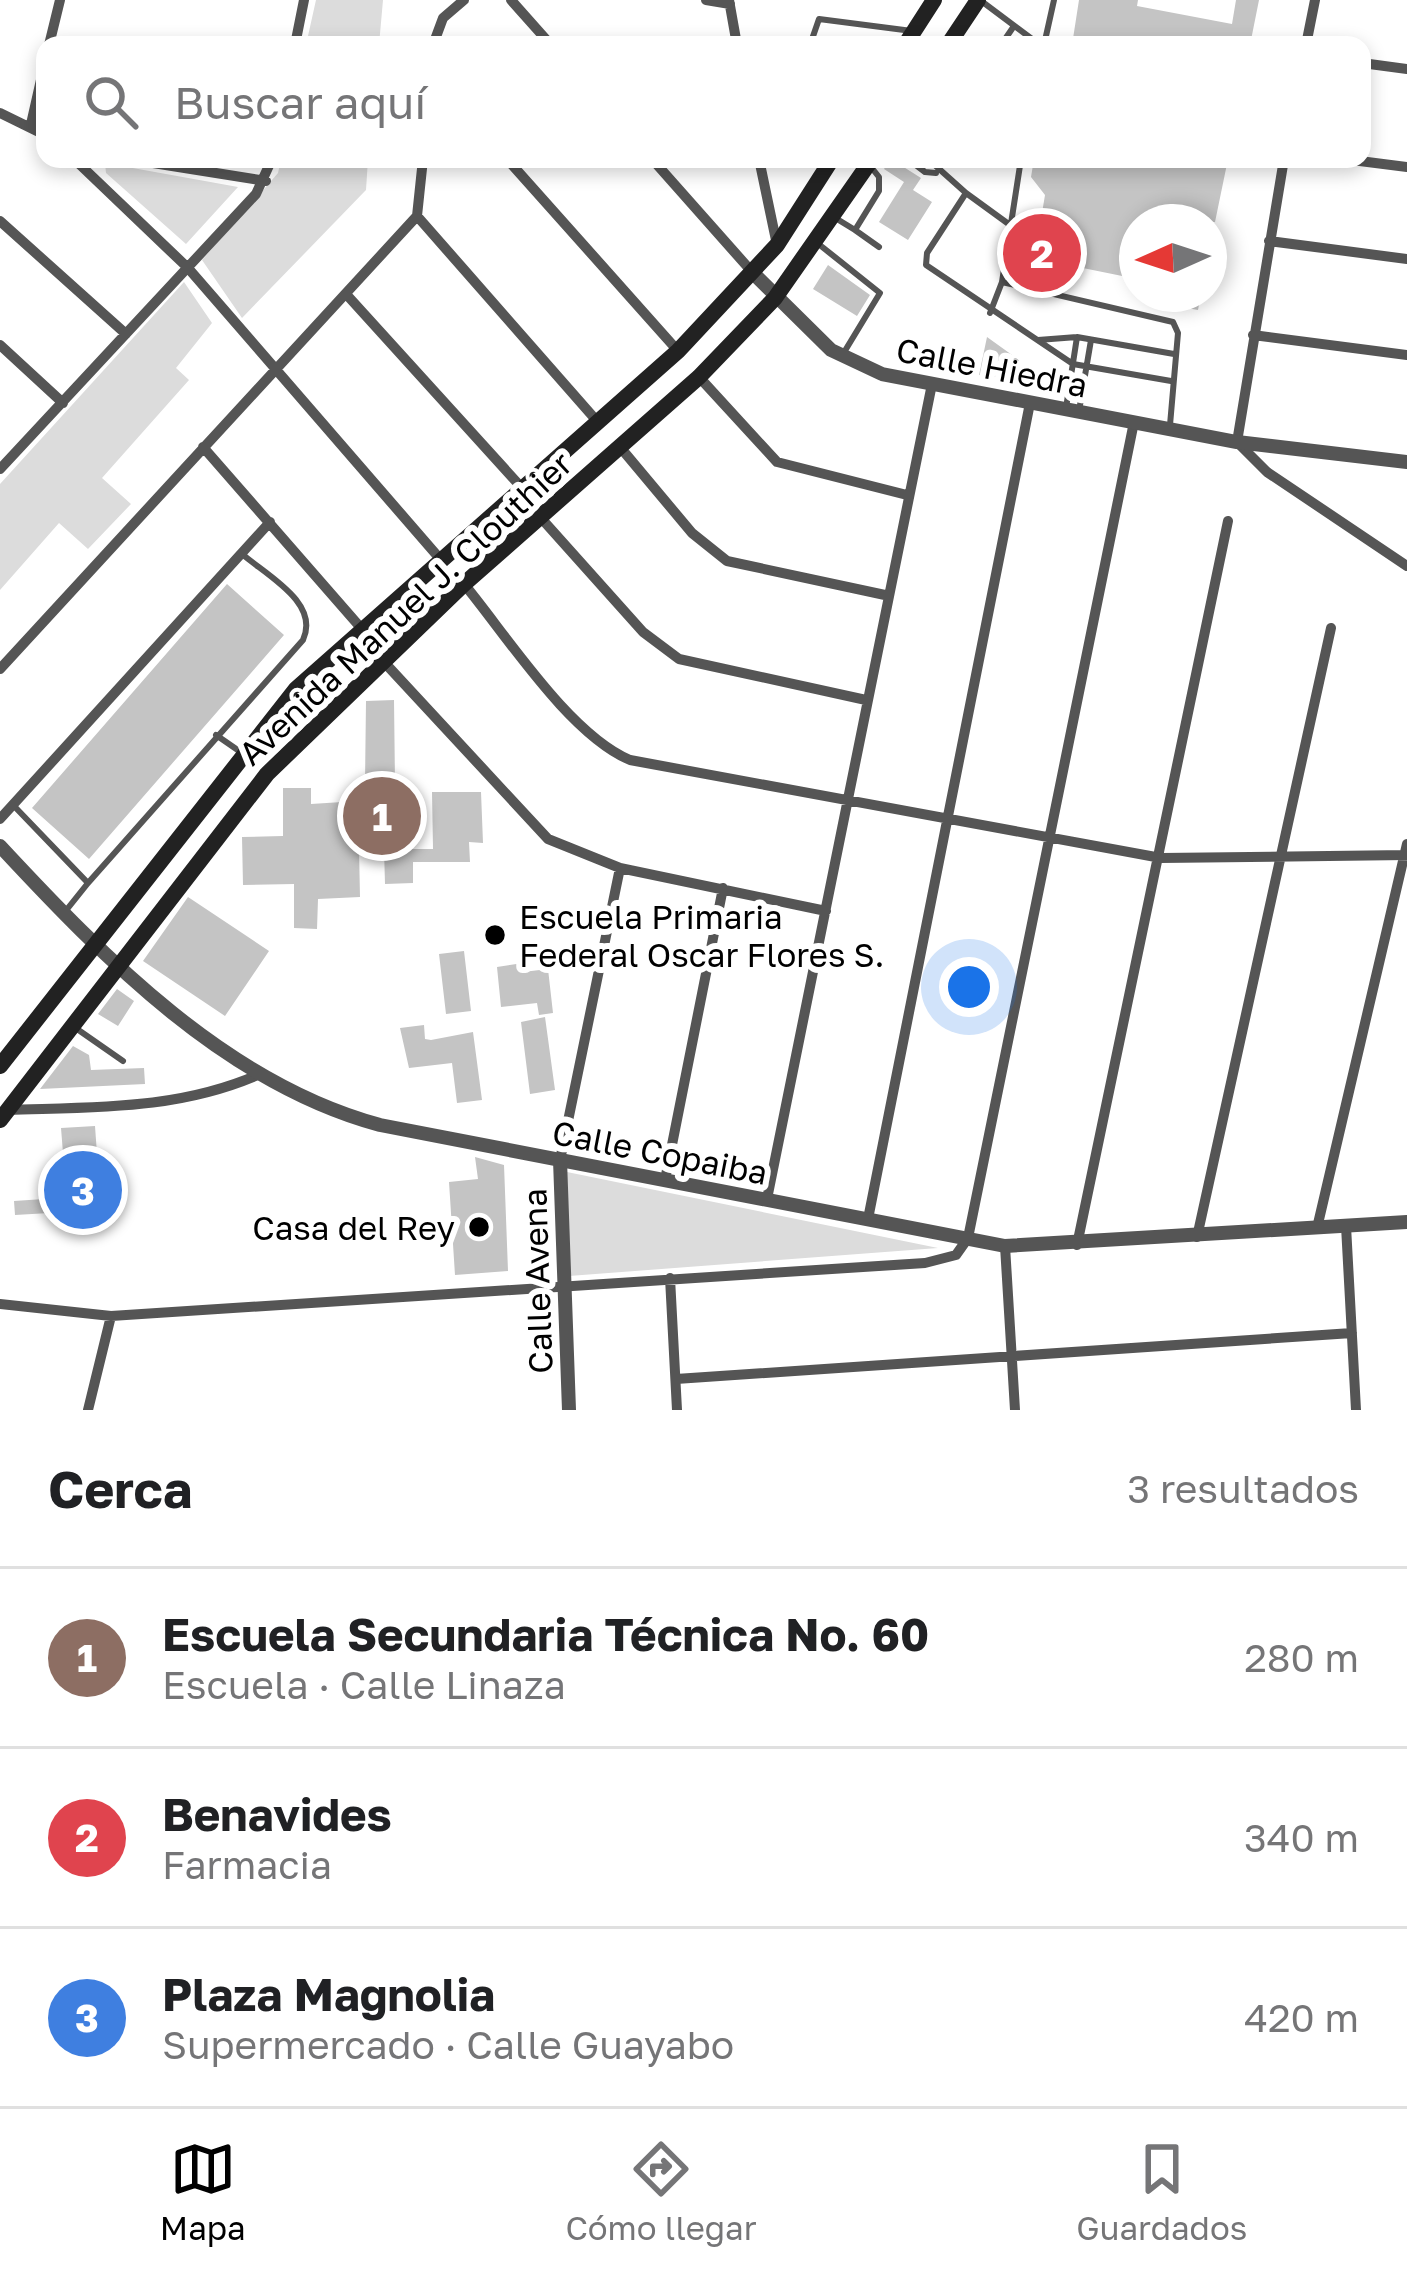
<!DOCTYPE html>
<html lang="es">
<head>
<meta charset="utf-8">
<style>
  body { margin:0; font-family:"Golos Text",sans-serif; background:#f6f6f6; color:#202124 }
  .compass { position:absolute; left:1119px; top:204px; width:108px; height:108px; border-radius:50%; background:#fff; box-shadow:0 6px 18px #0003; rotate:267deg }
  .you { position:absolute; left:969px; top:987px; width:42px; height:42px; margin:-30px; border:9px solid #fff; border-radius:50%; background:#1a73e8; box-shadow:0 0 0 18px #1a73e833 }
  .badge { display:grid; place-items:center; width:78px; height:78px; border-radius:50%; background:#000; color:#fff; font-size:39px; font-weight:700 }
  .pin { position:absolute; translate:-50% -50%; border:6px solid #fff; box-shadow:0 3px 12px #0006 }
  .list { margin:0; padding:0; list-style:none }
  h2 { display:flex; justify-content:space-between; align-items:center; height:156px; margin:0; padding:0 48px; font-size:51px }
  h2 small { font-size:39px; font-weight:400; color:#757577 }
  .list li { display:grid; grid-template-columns:78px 1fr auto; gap:36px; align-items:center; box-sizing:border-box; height:180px; padding:0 48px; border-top:3px solid #e0e0e0 }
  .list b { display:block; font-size:45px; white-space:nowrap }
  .list p { margin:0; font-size:39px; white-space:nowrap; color:#757577 }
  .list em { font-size:39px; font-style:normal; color:#757577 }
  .icon { flex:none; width:66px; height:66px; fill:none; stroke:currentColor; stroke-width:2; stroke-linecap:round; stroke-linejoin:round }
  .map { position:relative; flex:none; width:1407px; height:1410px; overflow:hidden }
  .search { position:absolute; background:#fff; box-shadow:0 6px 18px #0003; left:36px; right:36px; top:36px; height:132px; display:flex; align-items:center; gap:30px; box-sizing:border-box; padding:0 42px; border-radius:24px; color:#757577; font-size:45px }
  .sheet { height:696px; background:#fff }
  nav { display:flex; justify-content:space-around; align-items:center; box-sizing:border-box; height:168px; border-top:3px solid #e0e0e0; background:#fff; font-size:33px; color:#757577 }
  nav a { display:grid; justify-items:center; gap:6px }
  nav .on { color:#000 }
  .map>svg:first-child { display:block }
  .green { fill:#dcdcdc }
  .building { fill:#c4c4c4 }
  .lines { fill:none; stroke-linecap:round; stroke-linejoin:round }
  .service { stroke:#555; stroke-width:6 }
  .minor { stroke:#555; stroke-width:10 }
  .tertiary { stroke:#555; stroke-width:14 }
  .secondary { stroke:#222; stroke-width:16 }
  .poi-dot { fill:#000; stroke:#fff; stroke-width:4.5 }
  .labels { text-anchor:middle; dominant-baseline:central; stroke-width:12; stroke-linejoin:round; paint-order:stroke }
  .street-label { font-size:33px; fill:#000; stroke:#fff }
  .poi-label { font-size:33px; fill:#000; stroke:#fff; text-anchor:start }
</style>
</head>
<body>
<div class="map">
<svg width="1407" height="1410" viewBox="0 0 1407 1410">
  <rect width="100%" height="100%" fill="#fff"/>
  <path class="green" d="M316,0H383L379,45H306Z
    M281,159H368L366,190L242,318L202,260L278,173Z
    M105,163L238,187L186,244L106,173Z
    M184,282L212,323L176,368L189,380L102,478L131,504L88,549L59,523L0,590V484Z
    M567,1172L938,1248L569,1276Z"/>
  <path class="building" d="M1079,0H1138L1137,6L1232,24L1236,0H1259L1250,45H1072Z
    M891,159L921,178L913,190L932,202L908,240L879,222L904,182L884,169Z
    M1034,159H1228L1215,222H1137V279L1068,265L1064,282L1012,275L1022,222L1040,225L1045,195L1031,177Z
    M828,265L870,295L857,316L813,289Z
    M1141,294H1201L1198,310L1141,300Z
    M987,337L1019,360L1016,380L979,375Z
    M227,584L284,635L89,859L32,808Z
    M394,700L395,783H365L366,701Z
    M283,788H311V804L358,801L360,897L318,899L317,929L294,928V884L243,885L242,837L283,836Z
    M432,792H481L483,843L469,842L470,862H413V883L385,884L384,849H433Z
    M188,897L269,951L225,1016L143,961Z
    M464,951L471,1011L446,1014L439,954Z
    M523,963V972L548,969L553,1013L539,1015L537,1003L501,1007L497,967Z
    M117,989L134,1001L118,1026L98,1014Z
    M545,1017L555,1090L530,1094L521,1022Z
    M424,1025L425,1039L431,1040L473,1032L482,1100L457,1103L452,1063L409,1068L400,1028Z
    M73,1046L89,1055L91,1070L144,1068L145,1084L40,1089Z
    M95,1126L101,1210L15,1215L14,1201L59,1198L75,1182L73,1153H63L61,1128Z
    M475,1157L504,1165L508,1271L455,1275L449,1182L478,1179Z"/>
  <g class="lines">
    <path class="service" d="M980,0L1040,45
      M810,45L819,19L912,31
      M1001,45L1014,26
      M1044,45L1054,0
      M908,159L925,172L936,173
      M928,159L966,193
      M837,219L855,230L879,191V177L871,167
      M1010,225L966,193L927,253L926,265L1073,364L1171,381
      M855,230L879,247
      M816,242L880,293L843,354
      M1002,282L1173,322L1178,333L1170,425
      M990,313L1002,282L1021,159
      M1038,340L1077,337L1174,354
      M1066,408L1077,337
      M1079,411L1091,340
      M216,735L242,753
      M14,806L88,883L303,640C320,603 268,576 242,554
      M64,913L88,883
      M77,1029L123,1061"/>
    <path class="minor" d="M511,0L551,45
      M706,0L730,4
      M729,0L737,45
      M49,45L60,0
      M295,45L304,0
      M433,45L443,18L464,0
      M1306,45L1315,0
      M1362,63L1407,69
      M0,113L45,135
      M31,124L45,62
      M74,159L188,268L441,560
      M128,159L266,181
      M507,159L678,351
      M652,159L753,273
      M759,159L777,245
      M1284,159L1237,442L1267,472L1407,566
      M1344,159L1407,167
      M417,216L596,420
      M0,221L126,334
      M1269,241L1407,259
      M346,294L522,488
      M1253,335L1407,355
      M0,345L63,403
      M699,377L777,462L907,495
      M203,447L361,628
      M620,447L692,533L727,561L885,595
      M0,469L256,194L272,159
      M541,518L643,632L679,659L866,700
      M464,584C507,636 569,734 630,760L1161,858L1407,855
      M384,662L548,839L620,868L826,911
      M0,669L417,216L423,159
      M0,819L270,522
      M8,1110C95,1107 179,1110 260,1074
      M560,1160L620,868
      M665,1180L723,888
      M767,1199L932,384
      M868,1219L1030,403
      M1346,1226L1356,1410
      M1317,1228L1407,844
      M1197,1237L1331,628
      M1077,1245L1228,521
      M1005,1246L1015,1410
      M670,1278L677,1410
      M0,1304L111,1316L925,1263L956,1255L968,1238L1134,422
      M676,1379L1352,1333
      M88,1410L111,1316"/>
    <path class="tertiary" d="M753,273L831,350L882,374L1237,442L1407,462
      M0,846C105,959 227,1084 380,1125L1005,1246L1407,1222
      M560,1160L569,1410"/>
    <path class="secondary" d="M905,45L934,0
      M948,45L978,0
      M0,1066L296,689L678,351L777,245L832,159
      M0,1120L267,774L464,584L699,377L775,298L872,159"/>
  </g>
  <g class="poi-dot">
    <circle cx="495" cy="935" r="12"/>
    <circle cx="479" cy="1227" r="12"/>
  </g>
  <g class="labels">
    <g class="street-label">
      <text transform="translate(992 367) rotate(11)">Calle Hiedra</text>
      <text transform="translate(405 608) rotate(-43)">Avenida Manuel J. Clouthier</text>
      <text transform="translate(660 1152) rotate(11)">Calle Copaiba</text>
      <text transform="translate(537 1281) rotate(-92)">Calle Avena</text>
    </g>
    <g class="poi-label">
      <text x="519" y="916">Escuela Primaria<tspan x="519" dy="38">Federal Oscar Flores S.</tspan></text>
      <text x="455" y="1227" text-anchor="end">Casa del Rey</text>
    </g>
  </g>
</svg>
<svg class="compass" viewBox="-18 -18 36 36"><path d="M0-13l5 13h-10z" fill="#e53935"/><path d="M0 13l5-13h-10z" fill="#757577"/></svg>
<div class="you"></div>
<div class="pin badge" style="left:382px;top:816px;background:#8d6e63">1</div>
<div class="pin badge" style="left:1042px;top:253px;background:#e0444e">2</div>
<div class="pin badge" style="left:83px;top:1190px;background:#3f7fe0">3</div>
<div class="search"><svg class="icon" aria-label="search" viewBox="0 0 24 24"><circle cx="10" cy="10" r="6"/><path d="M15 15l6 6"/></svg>Buscar aquí</div>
</div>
<section class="sheet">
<h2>Cerca<small>3 resultados</small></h2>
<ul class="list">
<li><span class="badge" style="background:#8d6e63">1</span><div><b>Escuela Secundaria Técnica No. 60</b><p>Escuela · Calle Linaza</p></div><em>280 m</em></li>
<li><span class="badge" style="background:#e0444e">2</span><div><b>Benavides</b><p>Farmacia</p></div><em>340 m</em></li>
<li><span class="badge" style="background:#3f7fe0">3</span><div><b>Plaza Magnolia</b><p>Supermercado · Calle Guayabo</p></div><em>420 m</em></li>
</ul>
</section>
<nav>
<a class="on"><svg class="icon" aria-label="map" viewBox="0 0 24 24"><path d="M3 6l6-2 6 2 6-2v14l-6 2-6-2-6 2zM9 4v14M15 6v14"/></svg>Mapa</a>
<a><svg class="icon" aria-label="directions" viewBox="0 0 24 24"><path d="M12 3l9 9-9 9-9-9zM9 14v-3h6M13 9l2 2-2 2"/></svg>Cómo llegar</a>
<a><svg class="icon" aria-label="saved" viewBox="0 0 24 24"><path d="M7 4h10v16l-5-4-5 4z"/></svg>Guardados</a>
</nav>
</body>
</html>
